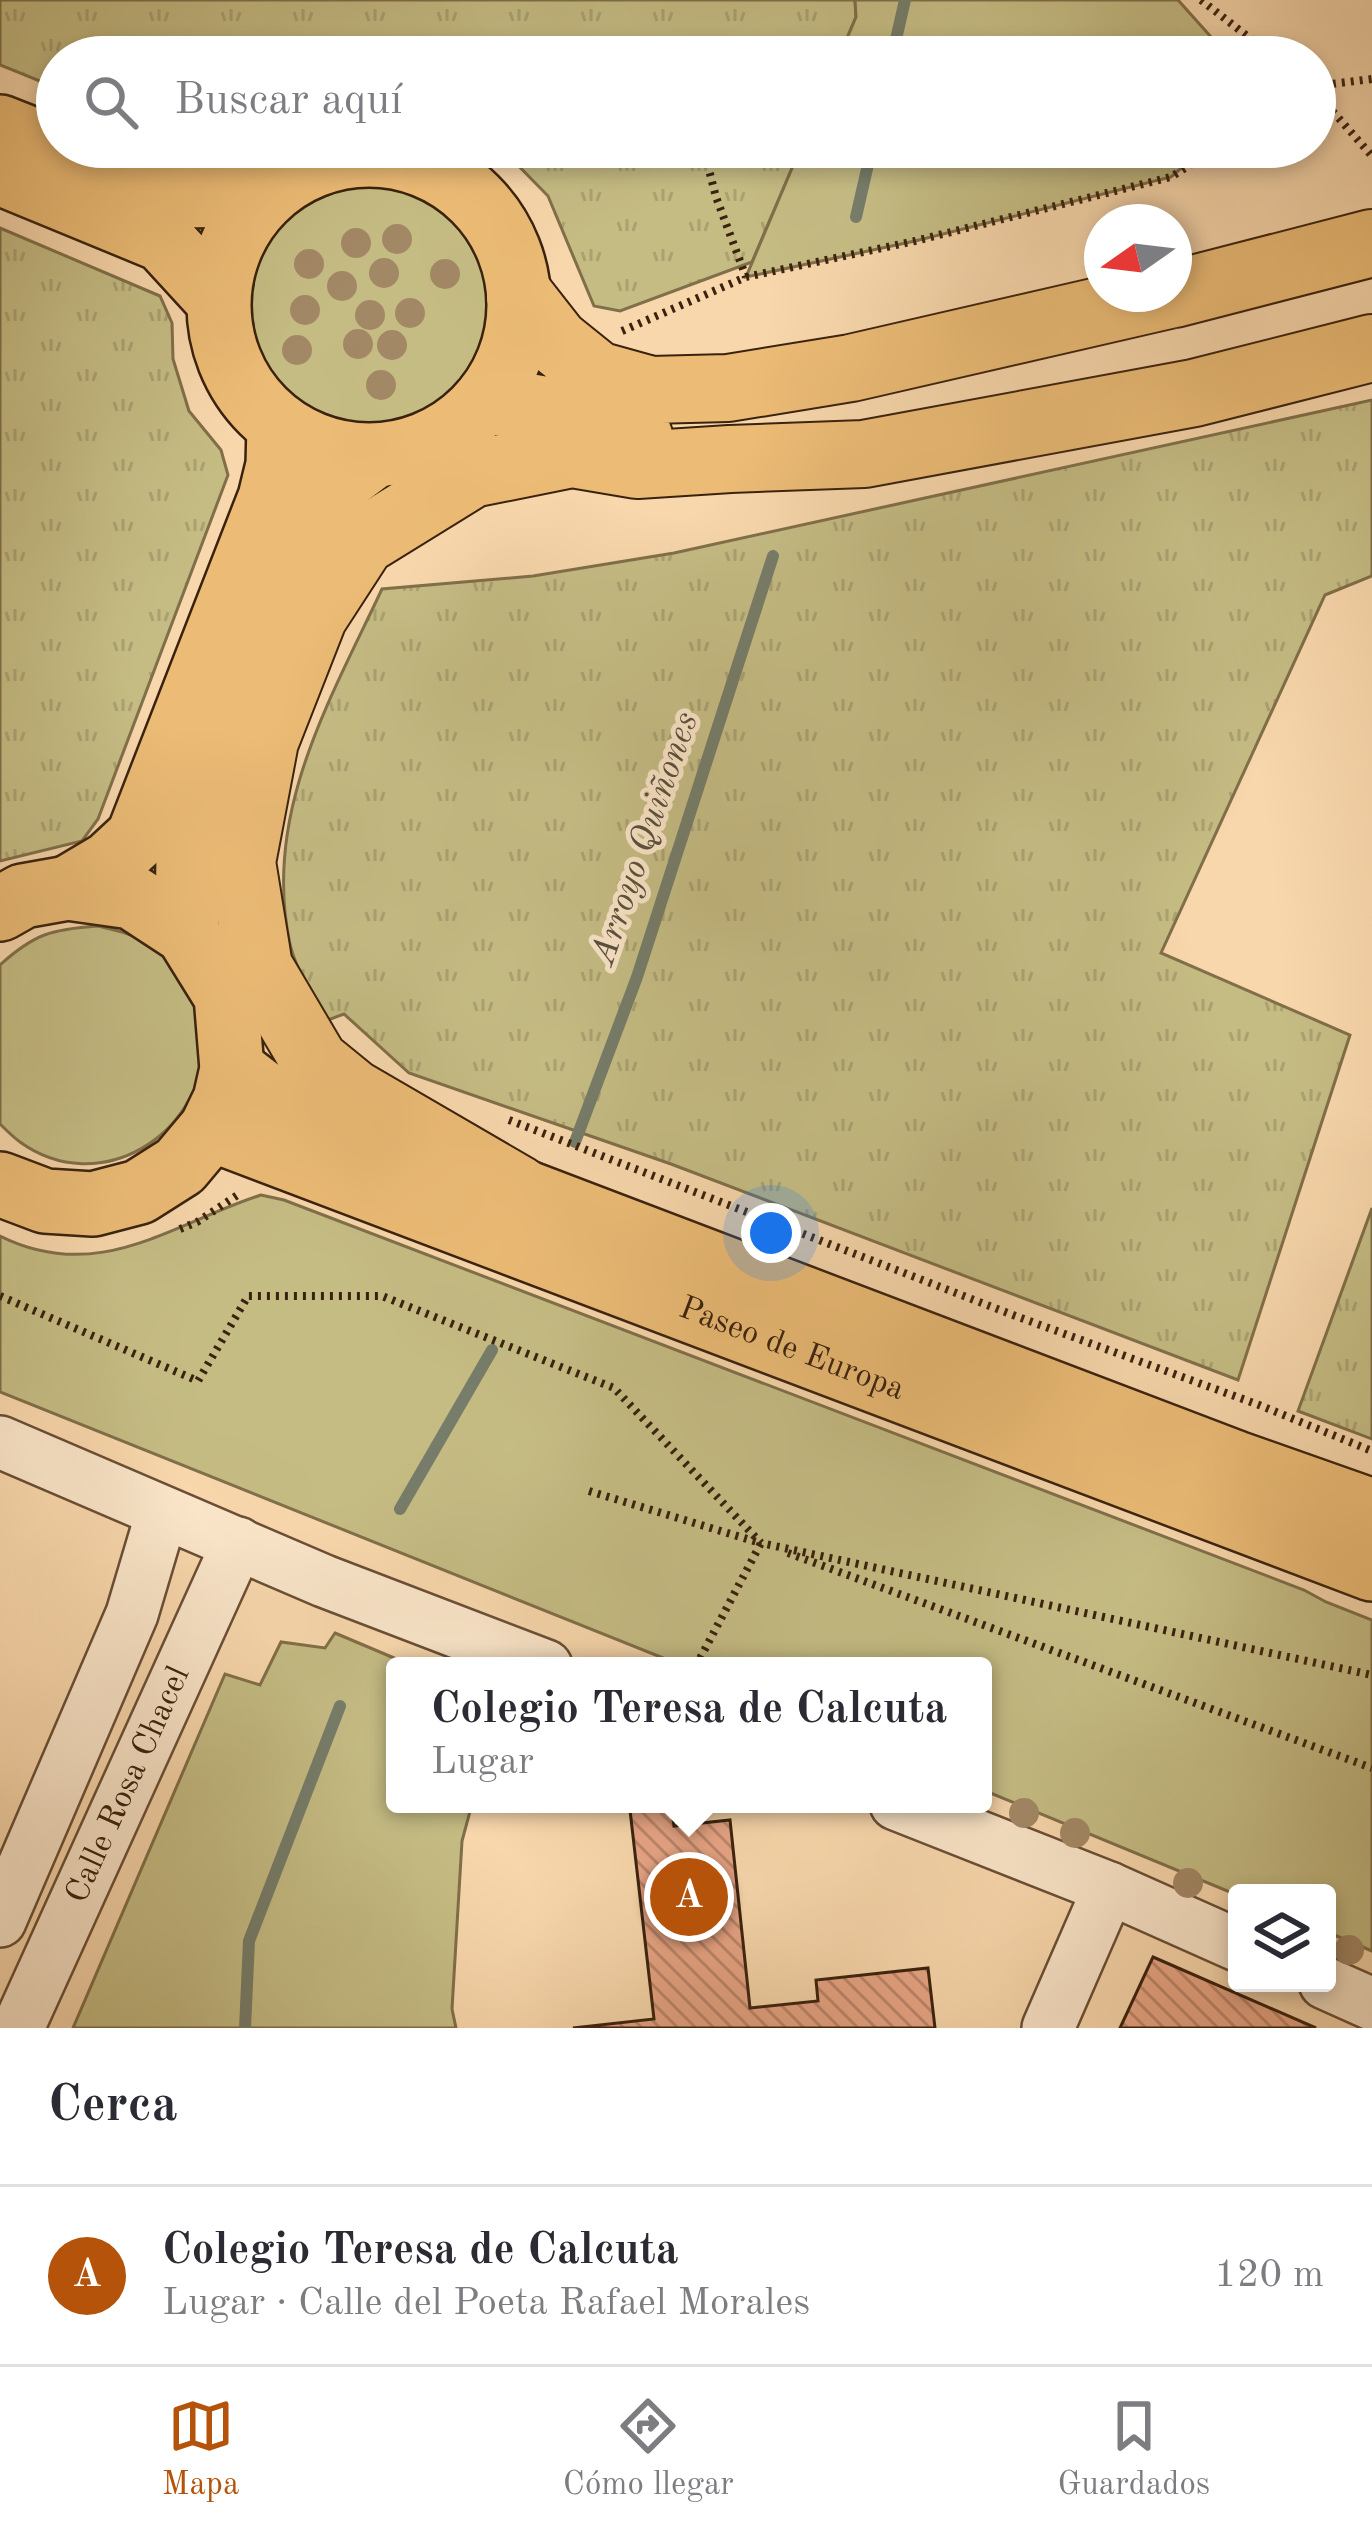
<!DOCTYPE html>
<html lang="es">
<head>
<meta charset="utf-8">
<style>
  body { margin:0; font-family:"Old Standard TT",serif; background:#f7f7f7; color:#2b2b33 }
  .controls { position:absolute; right:36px; bottom:36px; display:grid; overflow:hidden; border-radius:12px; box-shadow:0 6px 18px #0003 }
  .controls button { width:108px; height:108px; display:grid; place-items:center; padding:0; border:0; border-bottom:3px solid #e1e1e2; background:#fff; color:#2b2b33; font:60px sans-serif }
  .compass { position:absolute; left:1084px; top:204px; width:108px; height:108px; border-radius:50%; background:#fff; box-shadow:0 6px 18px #0003; rotate:256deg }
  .you { position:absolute; left:771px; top:1233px; width:42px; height:42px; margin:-30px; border:9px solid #fff; border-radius:50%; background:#1a73e8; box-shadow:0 0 0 18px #1a73e833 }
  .badge { display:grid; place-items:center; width:78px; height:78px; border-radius:50%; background:#b45309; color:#fff; font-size:39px; font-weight:700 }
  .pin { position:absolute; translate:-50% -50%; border:6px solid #fff; box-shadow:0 3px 12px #0006 }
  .popup { position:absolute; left:386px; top:1657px; width:606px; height:156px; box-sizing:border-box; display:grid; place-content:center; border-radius:12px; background:#fff; filter:drop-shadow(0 3px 9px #0005); font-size:39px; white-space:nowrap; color:#7c7c81 }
  .popup b { font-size:45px; color:#2b2b33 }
  .popup::after { content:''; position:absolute; left:50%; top:100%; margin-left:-24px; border:24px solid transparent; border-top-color:#fff }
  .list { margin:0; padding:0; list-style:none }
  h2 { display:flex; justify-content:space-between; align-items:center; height:156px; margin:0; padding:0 48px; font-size:51px }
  h2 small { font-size:39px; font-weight:400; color:#7c7c81 }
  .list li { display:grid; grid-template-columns:78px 1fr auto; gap:36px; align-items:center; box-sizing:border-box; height:180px; padding:0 48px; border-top:3px solid #e1e1e2 }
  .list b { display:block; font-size:45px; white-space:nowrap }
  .list p { margin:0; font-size:39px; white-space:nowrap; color:#7c7c81 }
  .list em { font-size:39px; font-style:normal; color:#7c7c81 }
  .icon { flex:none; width:66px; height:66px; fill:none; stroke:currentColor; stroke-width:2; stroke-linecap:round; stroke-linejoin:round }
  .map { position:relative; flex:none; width:1372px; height:2028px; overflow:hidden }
  .search { position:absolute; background:#fff; box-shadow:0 6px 18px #0003; left:36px; right:36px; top:36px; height:132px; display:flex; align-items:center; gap:30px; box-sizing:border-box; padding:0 42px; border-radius:66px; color:#7c7c81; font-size:45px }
  .sheet { height:336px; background:#fff }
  nav { display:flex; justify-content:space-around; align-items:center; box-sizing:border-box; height:168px; border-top:3px solid #e1e1e2; background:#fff; font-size:33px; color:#7c7c81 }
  nav a { display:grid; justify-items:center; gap:6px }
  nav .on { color:#b45309 }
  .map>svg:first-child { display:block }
  .grass { fill:url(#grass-tufts); stroke:#806f49; stroke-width:3 }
  .green { fill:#c5bc84; stroke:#806f49; stroke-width:3 }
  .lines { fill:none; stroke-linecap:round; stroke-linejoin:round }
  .stream { stroke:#767d6a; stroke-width:12 }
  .building { fill:url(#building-back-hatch); stroke:#3a220e; stroke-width:3 }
  .minor-casing { stroke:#6a4f36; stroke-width:56 }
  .major-casing { stroke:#3a220e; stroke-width:68 }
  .highway-casing { stroke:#3a220e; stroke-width:70 }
  .path { stroke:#3a220e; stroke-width:8; stroke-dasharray:3 6; stroke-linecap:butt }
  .minor { stroke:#fae5c9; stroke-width:51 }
  .major { stroke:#ecbc76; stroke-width:63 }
  .highway { stroke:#ecbc76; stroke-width:66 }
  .tree { fill:#a38866 }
  .labels { text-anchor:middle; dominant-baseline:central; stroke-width:10; stroke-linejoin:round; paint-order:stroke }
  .street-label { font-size:33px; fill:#3a220e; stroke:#fae5c9 }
  .water-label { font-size:36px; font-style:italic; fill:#58503c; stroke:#fae5c9 }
</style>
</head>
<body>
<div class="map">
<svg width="1372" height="2028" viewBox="0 0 1372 2028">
  <defs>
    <pattern id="grass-tufts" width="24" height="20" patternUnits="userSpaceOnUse" patternTransform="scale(3)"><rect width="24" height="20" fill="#c5bc84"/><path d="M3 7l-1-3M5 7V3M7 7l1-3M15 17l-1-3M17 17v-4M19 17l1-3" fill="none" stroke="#aaa171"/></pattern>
    <pattern id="building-back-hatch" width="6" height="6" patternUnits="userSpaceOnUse" patternTransform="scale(3)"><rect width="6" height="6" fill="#e8a585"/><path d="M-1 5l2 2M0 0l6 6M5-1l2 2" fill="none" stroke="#bd866b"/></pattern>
  </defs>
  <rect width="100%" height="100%" fill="#f8d7ac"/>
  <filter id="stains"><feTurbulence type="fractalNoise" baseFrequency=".00167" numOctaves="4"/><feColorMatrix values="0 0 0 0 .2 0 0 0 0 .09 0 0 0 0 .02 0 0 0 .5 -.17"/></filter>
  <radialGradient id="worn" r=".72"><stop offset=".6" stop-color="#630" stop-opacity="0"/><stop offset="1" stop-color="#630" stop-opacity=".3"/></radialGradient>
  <path class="grass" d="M0,0H855L856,17L839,57H57V88L0,65Z
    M500,147H801L752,262L620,311L594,306L548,196Z
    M0,228L160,296L172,323L173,359L189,411L221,450L228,475L98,819L82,841L0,861Z
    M1372,400V576L1325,595L1161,953L1350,1035L1238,1380L671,1164L409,1073L344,1014L325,1021C314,997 296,970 290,944C262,815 329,702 382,589L533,576L674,553Z
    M1372,1208V1439L1298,1411Z"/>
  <path class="green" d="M855,0H1178L1229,57H839L856,17Z
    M801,147H1206L1171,177L915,241L746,277Z
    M248 306a120 120 0 1 1 240 0a120 120 0 1 1-240 0Z
    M98,926C109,929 122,931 133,936C153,944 169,960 182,976C197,996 205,1019 204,1044C202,1136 99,1199 20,1142C13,1137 6,1130 0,1124V965C34,934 52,929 98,926Z
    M261,1195L284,1200L1304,1590L1326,1602L1372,1620V1951L1327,1932V1893L1237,1895L983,1790V1666H683L0,1392V1236C99,1285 171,1224 261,1195Z
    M335,1633L413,1666H395V1804H472L462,1841L452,2009L456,2028H73L225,1674L260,1685L281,1642L325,1648Z"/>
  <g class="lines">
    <path class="stream" d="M892,57L905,0
      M856,217L872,147
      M575,1142L637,977L773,556
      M400,1509L492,1350
      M245,2028L249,1941L340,1706"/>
  </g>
  <path class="building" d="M671,1806L674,1826L730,1820L750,2008L818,2001L816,1980L928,1968L935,2028H573L654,2019L630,1810Z
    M1153,1957L1316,2028H1120Z"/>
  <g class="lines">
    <defs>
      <g id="minor">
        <path d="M0,1442L324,1581L546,1666"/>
        <path d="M896,1804L1109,1888L1237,1945"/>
        <path d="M0,1921L132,1614L162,1513"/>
        <path d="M1325,1983L1372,2004"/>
        <path id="s1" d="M18,2028L238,1543"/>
        <path d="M1048,2028L1109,1888"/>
      </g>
      <g id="major">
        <path d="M0,127L175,196L264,195"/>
        <circle cx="369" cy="305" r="150"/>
        <path d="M0,173L163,240L218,300"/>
        <path d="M68,888L110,863L138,837L270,498L278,465L279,426"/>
        <path d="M0,909L23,896L68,888L132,897L187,933L226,996L232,1069L225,1100L211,1129L180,1166L139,1192L93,1204L45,1201L0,1184"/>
        <path d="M187,933L188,855L317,520L334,486L374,456"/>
        <path d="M232,1069L262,1092L1236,1463L1372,1511"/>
        <path id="s2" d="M211,1129L1372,1569"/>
      </g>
      <path id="highway" d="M1174,294L1372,243
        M520,296L556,342L597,375L651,390L728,388L851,368L1173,294
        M487,400L581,416L639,436
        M518,1189L353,1093L315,1062L259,967L242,862L265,741L314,616L362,542L472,474L572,454L637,465L730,459L864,454L1194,393L1372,348"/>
    </defs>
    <use href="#minor" class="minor-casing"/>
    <use href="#major" class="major-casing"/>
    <use href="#highway" class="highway-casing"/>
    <path class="path" d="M1201,0L1274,57
      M659,57C675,49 685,46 701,57
      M1315,86L1372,79
      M1315,91L1371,155
      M703,147L716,197L746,277
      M622,331L746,277L915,241L1171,177L1218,147
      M509,1120L1013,1315L1259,1405L1372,1451
      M180,1229L197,1222L239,1194
      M0,1296L198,1381L248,1296H382L614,1388L761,1543L1372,1675
      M589,1491L757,1542
      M788,1553L1372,1768
      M696,1666L761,1543"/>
    <use href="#minor" class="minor"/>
    <use href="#major" class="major"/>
    <use href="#highway" class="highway"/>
  </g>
  <g class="tree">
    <circle cx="397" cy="239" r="15"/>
    <circle cx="356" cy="243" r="15"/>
    <circle cx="309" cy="264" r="15"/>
    <circle cx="384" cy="273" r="15"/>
    <circle cx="445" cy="274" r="15"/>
    <circle cx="342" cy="286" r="15"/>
    <circle cx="305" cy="310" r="15"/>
    <circle cx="410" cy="313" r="15"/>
    <circle cx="370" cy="315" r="15"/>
    <circle cx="358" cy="344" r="15"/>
    <circle cx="392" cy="345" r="15"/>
    <circle cx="297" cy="350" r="15"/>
    <circle cx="381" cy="385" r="15"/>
    <circle cx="1024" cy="1813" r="15"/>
    <circle cx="1075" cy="1833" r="15"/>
    <circle cx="1188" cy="1883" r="15"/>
    <circle cx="1349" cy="1950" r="15"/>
  </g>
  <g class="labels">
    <g class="street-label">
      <text stroke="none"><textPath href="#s2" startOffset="621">Paseo de Europa</textPath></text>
      <text stroke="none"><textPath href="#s1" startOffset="267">Calle Rosa Chacel</textPath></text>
    </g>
    <g class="water-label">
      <text transform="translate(646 839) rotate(-71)">Arroyo Quiñones</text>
    </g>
  </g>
  <rect width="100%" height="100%" filter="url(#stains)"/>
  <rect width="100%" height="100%" fill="url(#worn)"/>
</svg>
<div class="controls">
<button><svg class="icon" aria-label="layers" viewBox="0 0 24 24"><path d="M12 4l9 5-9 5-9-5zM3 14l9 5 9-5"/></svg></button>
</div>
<svg class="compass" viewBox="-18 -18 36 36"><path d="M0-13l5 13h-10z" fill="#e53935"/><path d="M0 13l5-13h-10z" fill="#7c7c81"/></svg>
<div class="you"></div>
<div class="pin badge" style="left:689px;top:1897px">A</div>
<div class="popup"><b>Colegio Teresa de Calcuta</b>Lugar</div>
<div class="search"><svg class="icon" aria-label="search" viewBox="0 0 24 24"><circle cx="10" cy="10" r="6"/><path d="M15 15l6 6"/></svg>Buscar aquí</div>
</div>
<section class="sheet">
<h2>Cerca<small></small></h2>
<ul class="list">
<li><span class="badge">A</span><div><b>Colegio Teresa de Calcuta</b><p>Lugar · Calle del Poeta Rafael Morales</p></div><em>120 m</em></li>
</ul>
</section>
<nav>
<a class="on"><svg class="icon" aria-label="map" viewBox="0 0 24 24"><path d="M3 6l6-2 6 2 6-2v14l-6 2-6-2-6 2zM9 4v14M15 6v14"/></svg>Mapa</a>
<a><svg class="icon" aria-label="directions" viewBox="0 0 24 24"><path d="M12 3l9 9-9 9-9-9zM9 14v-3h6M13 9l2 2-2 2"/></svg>Cómo llegar</a>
<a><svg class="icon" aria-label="saved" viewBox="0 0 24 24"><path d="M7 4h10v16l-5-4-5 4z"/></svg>Guardados</a>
</nav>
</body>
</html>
